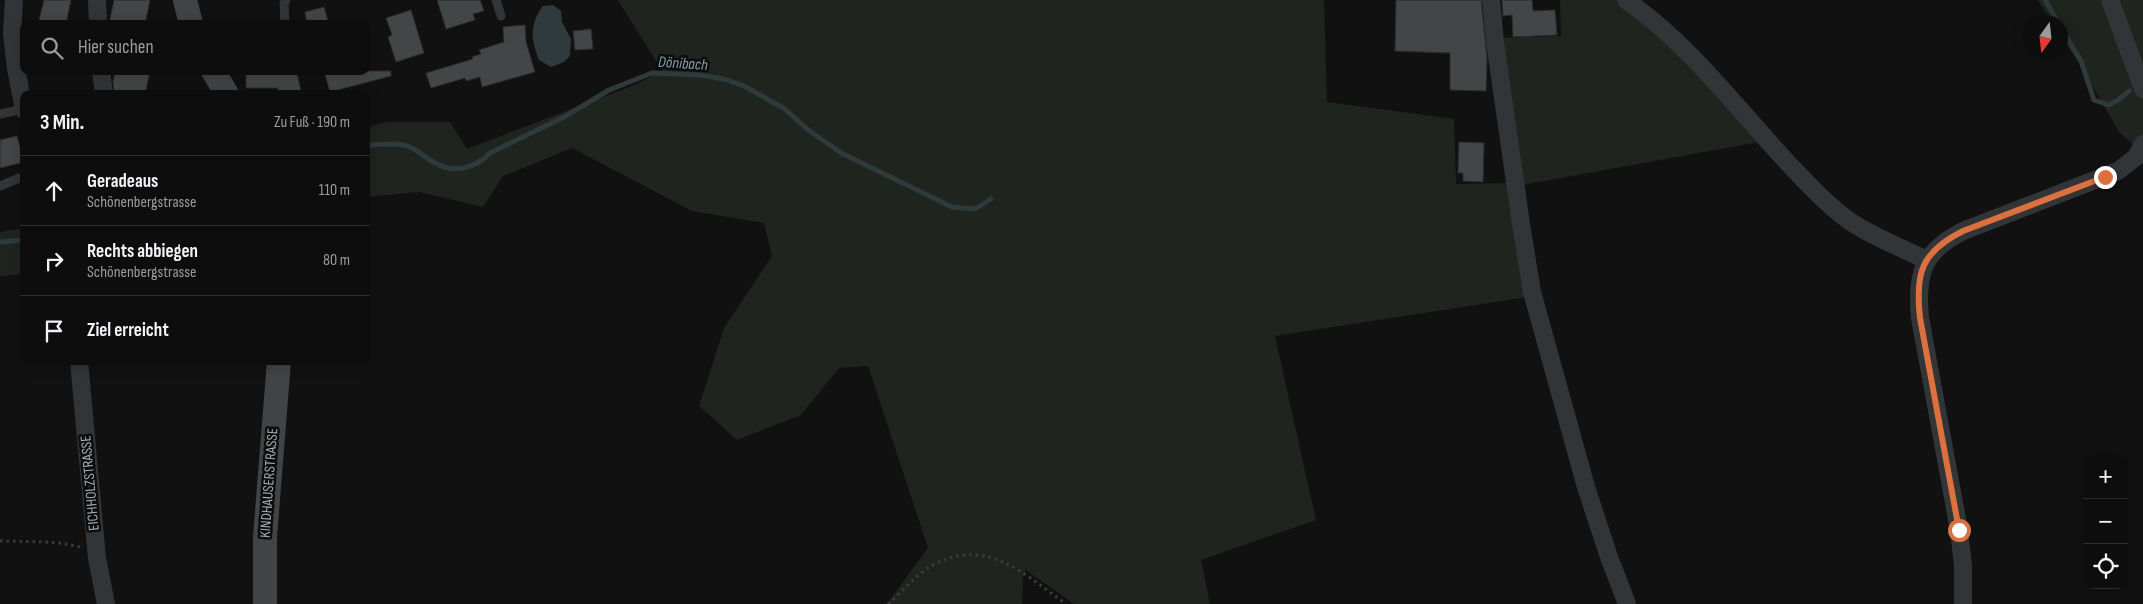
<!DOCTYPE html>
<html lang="de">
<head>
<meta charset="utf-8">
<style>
  body { margin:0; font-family:"Sofia Sans Condensed",sans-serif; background:#1b1b1c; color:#f1f3f6 }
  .controls { position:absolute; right:15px; bottom:15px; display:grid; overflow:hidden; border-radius:10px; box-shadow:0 2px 12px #0003 }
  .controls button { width:45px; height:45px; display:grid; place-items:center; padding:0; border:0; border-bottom:1px solid #2d2d2e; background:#0d0d0e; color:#f1f3f6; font:25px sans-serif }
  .compass { position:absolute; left:2023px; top:15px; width:45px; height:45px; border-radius:50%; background:#0d0d0e; box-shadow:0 2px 12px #0003; rotate:195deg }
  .stop { position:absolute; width:15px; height:15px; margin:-11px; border:4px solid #dc713f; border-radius:50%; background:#fff }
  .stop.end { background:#dc713f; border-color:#fff; box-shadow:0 1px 5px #0008 }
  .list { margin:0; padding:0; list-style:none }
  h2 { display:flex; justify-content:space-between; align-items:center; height:65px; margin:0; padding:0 20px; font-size:21px }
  h2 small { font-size:16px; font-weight:400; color:#9a9c9e }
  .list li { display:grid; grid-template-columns:32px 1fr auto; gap:15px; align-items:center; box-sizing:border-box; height:70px; padding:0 20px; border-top:1px solid #2d2d2e }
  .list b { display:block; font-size:19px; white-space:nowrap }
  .list p { margin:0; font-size:16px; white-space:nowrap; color:#9a9c9e }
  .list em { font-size:16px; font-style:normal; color:#9a9c9e }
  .icon { flex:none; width:28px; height:28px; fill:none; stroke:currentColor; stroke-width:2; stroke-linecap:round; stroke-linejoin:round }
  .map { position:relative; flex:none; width:2143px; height:604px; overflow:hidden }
  .search { position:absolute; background:#0d0d0e; box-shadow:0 2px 12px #0003; left:20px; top:20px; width:350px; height:55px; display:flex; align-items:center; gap:12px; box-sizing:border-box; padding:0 18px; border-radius:10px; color:#9a9c9e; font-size:19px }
  .panel { position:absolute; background:#0d0d0e; box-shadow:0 2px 12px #0003; left:20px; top:90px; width:350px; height:275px; border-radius:10px }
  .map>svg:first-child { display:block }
  .green { fill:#1f241e }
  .water { fill:#2e3a3b }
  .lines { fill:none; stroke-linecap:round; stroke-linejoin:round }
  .stream { stroke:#2e3a3b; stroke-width:5 }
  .building { fill:#434647; stroke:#2b2c2e }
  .path { stroke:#393c3e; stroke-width:3; stroke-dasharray:2.5 4; stroke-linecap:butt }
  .lane { stroke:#323537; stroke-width:9 }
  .street { stroke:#323537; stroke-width:18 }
  .secondary { stroke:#414446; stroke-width:24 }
  .route { stroke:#dc713f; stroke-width:6 }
  .labels { text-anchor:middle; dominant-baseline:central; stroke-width:5; stroke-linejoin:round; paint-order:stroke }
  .street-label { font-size:15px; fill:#a4adb1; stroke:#0c0c0d }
  .water-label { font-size:16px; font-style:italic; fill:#7ea4a9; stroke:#0c0c0d }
</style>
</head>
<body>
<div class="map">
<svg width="2143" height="604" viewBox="0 0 2143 604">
  <rect width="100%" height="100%" fill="#111112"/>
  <path class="green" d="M618,0H1324L1327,102L1454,119L1456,184L1509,183L1489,38L1561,36L1560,0H1631L1776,139L1522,185L1540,295L1275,336L1316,520L1201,560L1210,604H1074L1026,570L1023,577L1022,604H887L928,548L868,366L839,368L801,415L737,440L699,406L724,328L772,256L764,223L692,211L572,148L503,176L483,207L419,192L366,197V127L387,122H450L467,149L632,86L662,71Z
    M2038,0H2143V153L2119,132L2081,66L2061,36L2060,22H2051Z
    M24,228V274L0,276V232Z"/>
  <path class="water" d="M553,5L561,11L562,22L571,39L570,56L564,62L551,67L539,60C531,40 529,24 543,6Z"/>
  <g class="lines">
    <path class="stream" d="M2045,0L2058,22
      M2060,26L2081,61L2094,100L2109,105L2118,100L2129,91
      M366,145C381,145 399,141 412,148C420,152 427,159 435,163C454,174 476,168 490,153L566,116L609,90L652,73L700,75L724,79L744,86L785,109L807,129L841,153L952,207L975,209L991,199
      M0,242L24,240"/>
  </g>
  <path class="building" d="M44,0H71L66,24H38Z
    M114,0H150L145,24H109Z
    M437,0H480L484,11L473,14L475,20L446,29Z
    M1396,0H1481L1487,58L1486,91L1450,90V53L1395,51Z
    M1502,0H1532L1533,11L1555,10L1557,35L1513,37L1512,15L1503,16Z
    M324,7L329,24H307L305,12Z
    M411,10L424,53L396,62L388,37L392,35L386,18Z
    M525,25L526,42L535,72L482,87L480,77L466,81L465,78L431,88L426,73L473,59L472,57L481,54L479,50L504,42L503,27Z
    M591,29L593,49L575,50L573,31Z
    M119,71H150L145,94H114L113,81L115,73L119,74Z
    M246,71L297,73L301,91H278V88H246Z
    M324,71H391V76L330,92Z
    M17,136L24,162L0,168V140Z
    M1459,142L1484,143L1483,182L1463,181V173H1458Z"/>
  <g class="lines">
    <path class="path" d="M0,541C28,542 53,540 80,547
      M888,604C903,591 917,573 935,564C988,537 1025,575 1066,604"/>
    <path class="lane" d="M496,0L501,16
      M285,24L284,4L286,0
      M0,114L23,109
      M0,186L24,176"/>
    <path class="street" d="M14,0L12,33L16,68L24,110
      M97,0L98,24
      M1491,0L1495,42L1521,224L1532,292L1586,487L1609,557L1627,604
      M1626,0C1689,44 1735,106 1787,162C1806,182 1825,203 1848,220C1871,236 1900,247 1926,260
      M2110,0L2143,89
      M101,71L104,94
      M79,361L97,558L106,604
      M1963,604V565L1959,530L1920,318C1916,274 1922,252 1963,231L2118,171L2136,157L2143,144"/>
    <path class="secondary" d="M185,0L191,24
      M213,71L227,94
      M265,604V537L279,361"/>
  </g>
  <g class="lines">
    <path class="route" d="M1959,530L1920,318C1915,273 1921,252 1963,231L2105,177"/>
  </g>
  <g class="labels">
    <g class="street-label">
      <text transform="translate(90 483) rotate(-95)">EICHHOLZSTRASSE</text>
      <text transform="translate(269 483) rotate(-86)">KINDHAUSERSTRASSE</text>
    </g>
    <g class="water-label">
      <text transform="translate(683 64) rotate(4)">Dönibach</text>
    </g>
  </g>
</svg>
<div class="controls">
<button>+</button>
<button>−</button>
<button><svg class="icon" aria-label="locate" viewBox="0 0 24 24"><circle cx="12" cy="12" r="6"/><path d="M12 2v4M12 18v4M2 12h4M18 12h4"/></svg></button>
</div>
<svg class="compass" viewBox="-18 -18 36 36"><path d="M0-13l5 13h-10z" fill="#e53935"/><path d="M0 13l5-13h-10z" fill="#9a9c9e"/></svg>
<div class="stop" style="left:1959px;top:530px"></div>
<div class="stop end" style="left:2105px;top:177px"></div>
<div class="search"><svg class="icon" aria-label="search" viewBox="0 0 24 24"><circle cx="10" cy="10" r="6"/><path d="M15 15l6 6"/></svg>Hier suchen</div>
<section class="panel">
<h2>3 Min.<small>Zu Fuß · 190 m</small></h2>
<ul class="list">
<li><svg class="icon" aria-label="ahead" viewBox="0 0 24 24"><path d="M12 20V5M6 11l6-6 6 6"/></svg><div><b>Geradeaus</b><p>Schönenbergstrasse</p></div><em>110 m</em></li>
<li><svg class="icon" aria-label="right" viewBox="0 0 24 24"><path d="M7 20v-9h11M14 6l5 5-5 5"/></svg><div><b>Rechts abbiegen</b><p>Schönenbergstrasse</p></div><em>80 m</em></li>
<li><svg class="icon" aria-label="arrive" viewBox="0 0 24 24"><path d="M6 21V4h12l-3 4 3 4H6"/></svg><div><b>Ziel erreicht</b></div></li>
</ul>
</section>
</div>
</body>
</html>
